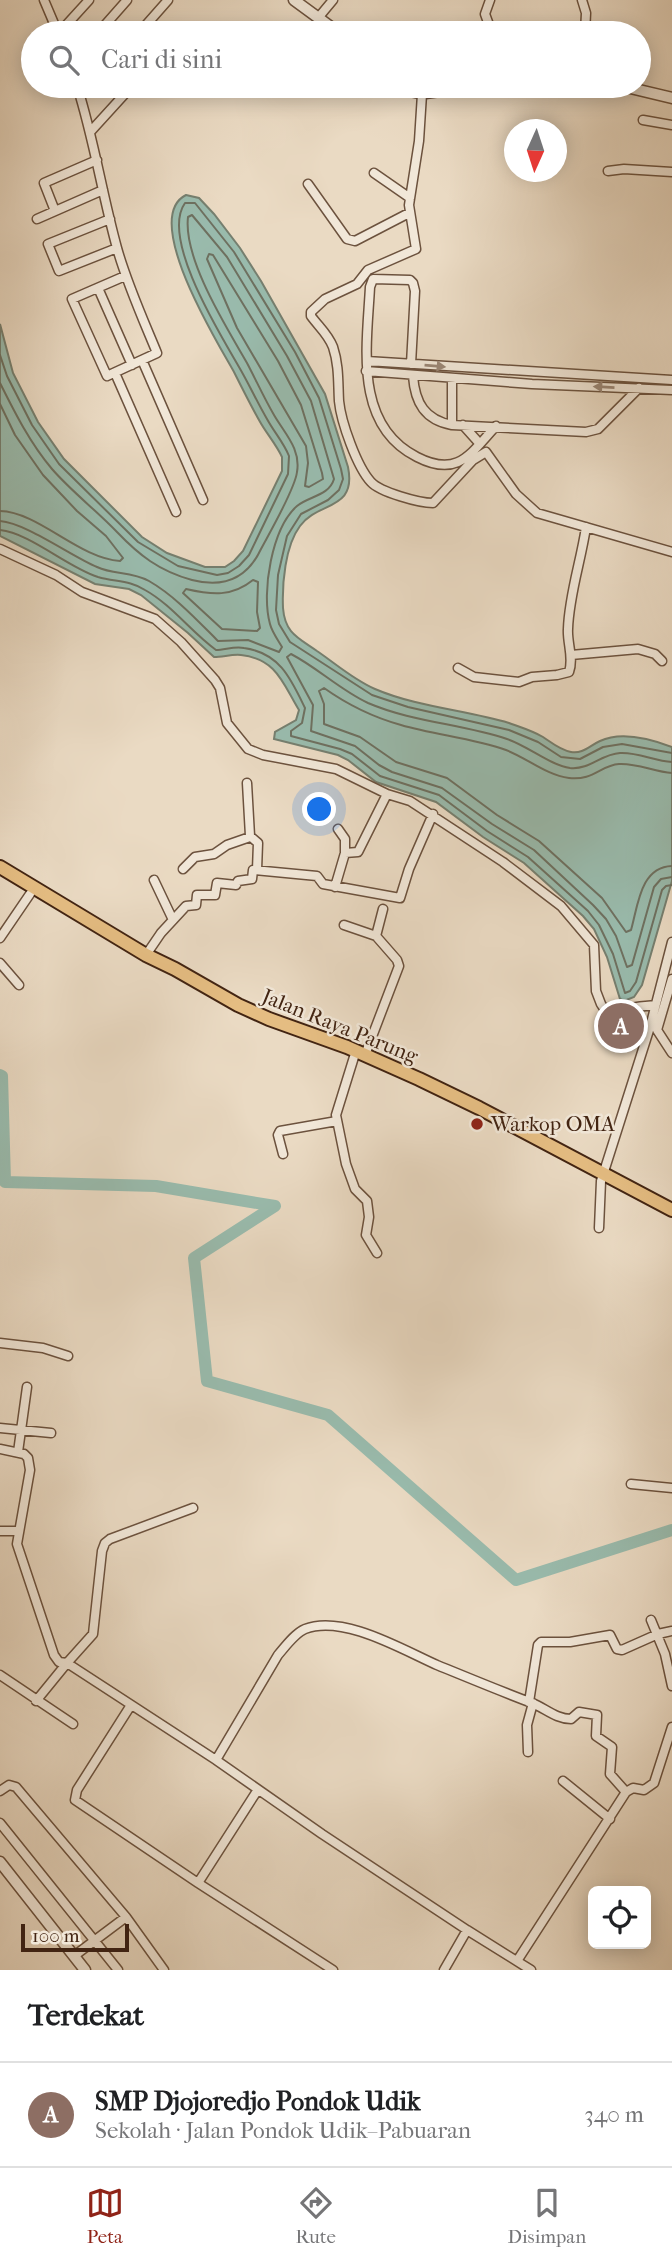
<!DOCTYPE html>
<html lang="id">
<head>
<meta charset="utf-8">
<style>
  body { margin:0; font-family:"IM FELL French Canon",serif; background:#f6f6f6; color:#202124 }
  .controls { position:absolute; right:21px; bottom:21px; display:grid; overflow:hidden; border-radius:10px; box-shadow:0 4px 18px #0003 }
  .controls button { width:63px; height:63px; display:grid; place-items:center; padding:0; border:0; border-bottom:2px solid #e0e0e0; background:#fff; color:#202124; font:35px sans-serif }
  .compass { position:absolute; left:504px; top:119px; width:63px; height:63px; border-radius:50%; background:#fff; box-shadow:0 4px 18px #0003; rotate:183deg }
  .scale { position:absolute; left:21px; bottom:18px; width:108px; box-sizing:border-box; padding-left:7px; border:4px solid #422412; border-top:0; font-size:19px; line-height:24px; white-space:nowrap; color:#422412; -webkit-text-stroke:5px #f1e7d8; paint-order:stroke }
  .you { position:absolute; left:320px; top:810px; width:24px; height:24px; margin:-18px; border:5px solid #fff; border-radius:50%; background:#1a73e8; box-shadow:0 0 0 10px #1a73e833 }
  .badge { display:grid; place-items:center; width:46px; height:46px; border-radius:50%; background:#8f2418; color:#fff; font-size:23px; font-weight:700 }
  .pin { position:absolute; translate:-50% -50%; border:4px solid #fff; box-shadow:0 2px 7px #0006 }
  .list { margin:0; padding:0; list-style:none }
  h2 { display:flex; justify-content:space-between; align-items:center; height:91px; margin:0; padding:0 28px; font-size:30px }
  h2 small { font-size:23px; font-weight:400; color:#757577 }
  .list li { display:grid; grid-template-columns:46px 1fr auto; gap:21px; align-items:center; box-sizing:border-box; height:105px; padding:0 28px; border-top:2px solid #e0e0e0 }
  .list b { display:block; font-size:26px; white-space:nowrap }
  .list p { margin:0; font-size:23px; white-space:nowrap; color:#757577 }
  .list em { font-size:23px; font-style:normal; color:#757577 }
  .icon { flex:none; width:38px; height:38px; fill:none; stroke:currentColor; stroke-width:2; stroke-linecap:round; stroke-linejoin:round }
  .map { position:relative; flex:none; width:672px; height:1970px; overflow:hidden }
  .search { position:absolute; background:#fff; box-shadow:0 4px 18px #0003; left:21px; right:21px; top:21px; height:77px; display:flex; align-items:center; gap:18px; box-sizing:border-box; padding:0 24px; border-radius:38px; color:#757577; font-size:26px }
  .sheet { height:196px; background:#fff }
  nav { display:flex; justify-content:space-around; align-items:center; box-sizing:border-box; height:98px; border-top:2px solid #e0e0e0; background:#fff; font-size:19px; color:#757577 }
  nav a { display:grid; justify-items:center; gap:4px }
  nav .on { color:#8f2418 }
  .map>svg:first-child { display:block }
  .water { fill:#99bbad; stroke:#767f6f; stroke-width:2 }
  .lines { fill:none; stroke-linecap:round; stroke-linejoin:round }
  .shore { stroke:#6e7060; stroke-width:2 }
  .river { stroke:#99bbad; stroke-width:12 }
  .minor-casing { stroke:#6c523e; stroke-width:11 }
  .tertiary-casing { stroke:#6c523e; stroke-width:13 }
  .trunk-casing { stroke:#422412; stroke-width:16 }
  .minor { stroke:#f1e7d8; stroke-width:8 }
  .tertiary { stroke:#f1e7d8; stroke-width:10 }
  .trunk { stroke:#e5bd82; stroke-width:12 }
  .oneway { fill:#9a8675 }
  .poi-dot { fill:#8f2418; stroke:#f1e7d8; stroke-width:2.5 }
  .labels { text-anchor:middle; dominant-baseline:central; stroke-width:5; stroke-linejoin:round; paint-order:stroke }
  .street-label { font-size:21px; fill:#422412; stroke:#f1e7d8 }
  .poi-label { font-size:21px; fill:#422412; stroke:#f1e7d8; text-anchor:start }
</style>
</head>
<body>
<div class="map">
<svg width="672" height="1970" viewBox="0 0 672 1970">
  <rect width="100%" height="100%" fill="#eadac3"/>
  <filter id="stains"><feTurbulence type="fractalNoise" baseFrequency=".00286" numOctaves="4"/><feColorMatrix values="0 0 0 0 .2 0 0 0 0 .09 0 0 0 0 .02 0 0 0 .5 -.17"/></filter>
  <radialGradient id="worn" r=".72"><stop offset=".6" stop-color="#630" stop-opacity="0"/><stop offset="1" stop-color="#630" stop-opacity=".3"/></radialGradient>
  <path class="water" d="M186,195L199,198L214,214L240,248L261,281L325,394L348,467C357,511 318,501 300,526C285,546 282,584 283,608C285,634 299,638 317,651C336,664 354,680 375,689C417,707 465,710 509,723C520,727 533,731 543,737C552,743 560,750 571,752C583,754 589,746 600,741C621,731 651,739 672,747V881L642,985L634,997L624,1001L620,999L607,957L594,929L583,916L524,863L483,837L436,802L376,782L348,760L338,755L274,739L275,732L296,720L299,710C283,684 277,659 241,655C232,654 223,657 214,657L188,633L141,595L129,589L95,584L0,536V324L13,373L38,422L64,459L142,537L167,553L205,567H225L234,561L243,551L282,471V457C276,444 266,433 259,420C250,404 242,388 234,372C218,343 140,218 186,195Z"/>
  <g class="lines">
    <path class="shore" d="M209,254L213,255L278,361L301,405L322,473L323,479L309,487L305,486L308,463L306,446L237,328L207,259Z
      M0,355L7,376L32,425L59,464L138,542L178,566L217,575L228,573L239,566L249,555L288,474L289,456C284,443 274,432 267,419C257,402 249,384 239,367C220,334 160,238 185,203H195L234,252L295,352L319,398L341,469L343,479L339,490L328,500L301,514L287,536L278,575L276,610L279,624L290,642L372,695L408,707L509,730L538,742L561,757L580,759L603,747L622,744L672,753
      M0,383C15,413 30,443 52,469C72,492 96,510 117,532C139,555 159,571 192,580C223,588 247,579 261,549C270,532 295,489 297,472C301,449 285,434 274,415C264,398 256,380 247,363C227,328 183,259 188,217L192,215L227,257L287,356L311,401L334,479C329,496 309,496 297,506C272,528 261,592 270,624C272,632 278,640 282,647L279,652L248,640L218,641C197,620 175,596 149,581C131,571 114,575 97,567C71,556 26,523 0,521
      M0,404L15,435L43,475L77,511L106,536L123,558L120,561C78,558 39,512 0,511
      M0,530C30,533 67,567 98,577C115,582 130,580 145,590C172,605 191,632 216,650C225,650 234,646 244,648C280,653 291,679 305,708L302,723L291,731V736L340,749L352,754L380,776L439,795L487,831L528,857L588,911L599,925L613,954L625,993L630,991L636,982L662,890L666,886L672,885
      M253,580L258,582L257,612L260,628L257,631L222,629L183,593L186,589C212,595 232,597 253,580Z
      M672,762C654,761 638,752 620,753C601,754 590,770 570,768C550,765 528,746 507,739C462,724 412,722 368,703C340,690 318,668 291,654L287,657L313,705L311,731L355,746L379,765L392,772L442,788L492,824L534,850L593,905L606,919L616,936L627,967L632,965L654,887L661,879L672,877
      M672,773C654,772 638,763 619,764C601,765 593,781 569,778C546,775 527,758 506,750C472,738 435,735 401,725C372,717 348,705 324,688L319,691L324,704V724L360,737L396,762L447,778L497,815L539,841L602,898L626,932L631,930C638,906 640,867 672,866"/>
    <path class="river" d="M0,1075L2,1076L5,1182L156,1186L275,1206L194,1258L207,1381L328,1415L516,1580L672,1530"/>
    <defs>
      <path id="minor" d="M44,0L58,33
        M490,0L485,14L492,33
        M582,0L586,13L585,33
        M318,18L333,0
        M59,33L89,0
        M98,33L127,0
        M139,33L168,0
        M77,86C94,139 102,194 117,248C127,284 143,319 157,353L107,376L72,299L125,276
        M422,94L419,141L409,205L416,249L368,270L357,284L325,299L311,312V316C319,327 328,334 333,347C339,365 338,382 339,401C341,422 357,467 371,482C380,492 419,503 433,503L473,460L486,452L516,494L537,513L672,552
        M80,96L90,86
        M643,120L672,125
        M91,131L132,86
        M608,171L624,169L672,172
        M374,173L410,198
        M308,184L347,239L355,241L409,213
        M55,211L44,183L97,160
        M37,219L103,190
        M110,219L48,244L59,271L117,248
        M98,288L132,365
        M142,360L203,500
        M367,361L672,380
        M411,364L415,291L413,283L410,280L373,279L370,287C367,345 353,425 417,457C458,478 470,454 496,426
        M366,371L532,384L672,390
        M115,373L176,512
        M413,376C415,403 425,420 452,425
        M452,378V425L586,432L598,429L639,388
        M463,425L480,444
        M0,549L56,575L82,592L155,619L181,642L215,680L220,688L227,723L248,749L263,755L336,769L387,794L410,801L503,862L561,906L594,945L596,991L601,1004L609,1016H615C624,1006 642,1007 655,1005
        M571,655L638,649L655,654L662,661
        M458,668L474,677L519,682L532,677L557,675L569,672C574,658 567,643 568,629C569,595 581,561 586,527
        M247,783L250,836L258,843L257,870
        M338,829L345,839V853
        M183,869L195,857L214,854L227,845L250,837
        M154,880L173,920
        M335,887L345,853L358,852L387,794
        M344,925L376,936
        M0,938L30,894
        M146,955L161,933L186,906L196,905L197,895H215L217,883L236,885L238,881L252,879L253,870L317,876L323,884L400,898L409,869L433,814
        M0,963L19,985
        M672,979L657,1030L672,1053
        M365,1055L399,966L397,960L376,936L383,909
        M354,1057L336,1115L346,1164L355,1189L367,1201L369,1217L366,1235L377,1253
        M283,1154L278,1135L280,1131L337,1121
        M599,1228L601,1181L650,1027L672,942
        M0,1343L43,1348L68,1356
        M0,1428L51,1433
        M0,1449L24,1454L28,1458L30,1470L17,1544L54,1655L59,1662L67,1663L36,1701
        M18,1452L27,1387
        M631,1484L672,1488
        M193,1508L110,1539L105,1543L102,1551L93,1634L67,1663L216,1760L278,1655C285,1647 295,1633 305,1629C343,1614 403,1650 437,1665C469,1678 500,1691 532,1703C545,1708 556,1719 571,1719L579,1712L597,1715L596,1736L612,1747L610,1774L626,1792
        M0,1531H18
        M651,1620L665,1654L672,1686
        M0,1675L73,1724
        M529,1702L538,1645L541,1642H570L610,1635L617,1649L622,1650L658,1634L672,1631
        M131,1705L77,1790L75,1800L198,1883
        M528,1752L527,1725L533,1703
        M216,1760L322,1834L467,1930L531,1970
        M563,1781L610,1819
        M0,1791L9,1785L16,1787L126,1917
        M257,1791L198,1883L333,1970
        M0,1823L118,1970
        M74,1956L126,1917L164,1970
        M517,1961L626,1792L633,1788L644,1790L654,1783L672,1727
        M444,1970L467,1930"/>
      <path id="tertiary" d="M294,0L339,33
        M397,86C420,98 437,92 461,86
        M622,86L672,98
        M0,1862L85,1970"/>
      <path id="trunk" d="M0,867L146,955L175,969L238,1005L269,1019L347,1047L419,1079L479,1108L672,1210"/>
    </defs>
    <use href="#minor" class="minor-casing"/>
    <use href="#tertiary" class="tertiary-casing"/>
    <use href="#trunk" class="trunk-casing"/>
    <use href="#minor" class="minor"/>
    <use href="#tertiary" class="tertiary"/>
    <use href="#trunk" class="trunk"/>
  </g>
  <defs><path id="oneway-solid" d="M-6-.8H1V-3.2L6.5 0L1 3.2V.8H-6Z" transform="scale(1.75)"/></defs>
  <g class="oneway">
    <use href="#oneway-solid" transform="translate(435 366) rotate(5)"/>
    <use href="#oneway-solid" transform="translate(604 387) rotate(-177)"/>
  </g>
  <circle class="poi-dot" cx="477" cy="1124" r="7"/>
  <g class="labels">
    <g class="street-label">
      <text transform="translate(340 1026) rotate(22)">Jalan Raya Parung</text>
    </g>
    <g class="poi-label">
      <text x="491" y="1124">Warkop OMA</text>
    </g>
  </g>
  <rect width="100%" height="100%" filter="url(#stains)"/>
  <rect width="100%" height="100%" fill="url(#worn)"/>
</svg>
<div class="controls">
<button><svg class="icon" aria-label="locate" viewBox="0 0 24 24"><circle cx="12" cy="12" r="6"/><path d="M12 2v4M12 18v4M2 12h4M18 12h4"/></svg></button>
</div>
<svg class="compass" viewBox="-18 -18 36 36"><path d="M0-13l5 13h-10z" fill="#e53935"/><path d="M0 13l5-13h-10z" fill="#757577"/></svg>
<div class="scale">100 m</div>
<div class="you"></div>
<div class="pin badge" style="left:621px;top:1026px;background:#8d6e63">A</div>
<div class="search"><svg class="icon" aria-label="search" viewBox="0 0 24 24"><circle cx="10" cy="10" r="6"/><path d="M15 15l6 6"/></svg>Cari di sini</div>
</div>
<section class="sheet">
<h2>Terdekat<small></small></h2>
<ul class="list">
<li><span class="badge" style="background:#8d6e63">A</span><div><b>SMP Djojoredjo Pondok Udik</b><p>Sekolah · Jalan Pondok Udik–Pabuaran</p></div><em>340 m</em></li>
</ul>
</section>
<nav>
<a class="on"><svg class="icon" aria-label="map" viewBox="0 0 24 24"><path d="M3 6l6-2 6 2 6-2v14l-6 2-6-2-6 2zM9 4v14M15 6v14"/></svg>Peta</a>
<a><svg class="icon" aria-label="directions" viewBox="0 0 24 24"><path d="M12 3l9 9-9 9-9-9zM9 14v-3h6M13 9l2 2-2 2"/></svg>Rute</a>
<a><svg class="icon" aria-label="saved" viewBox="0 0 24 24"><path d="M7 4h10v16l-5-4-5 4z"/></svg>Disimpan</a>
</nav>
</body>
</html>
